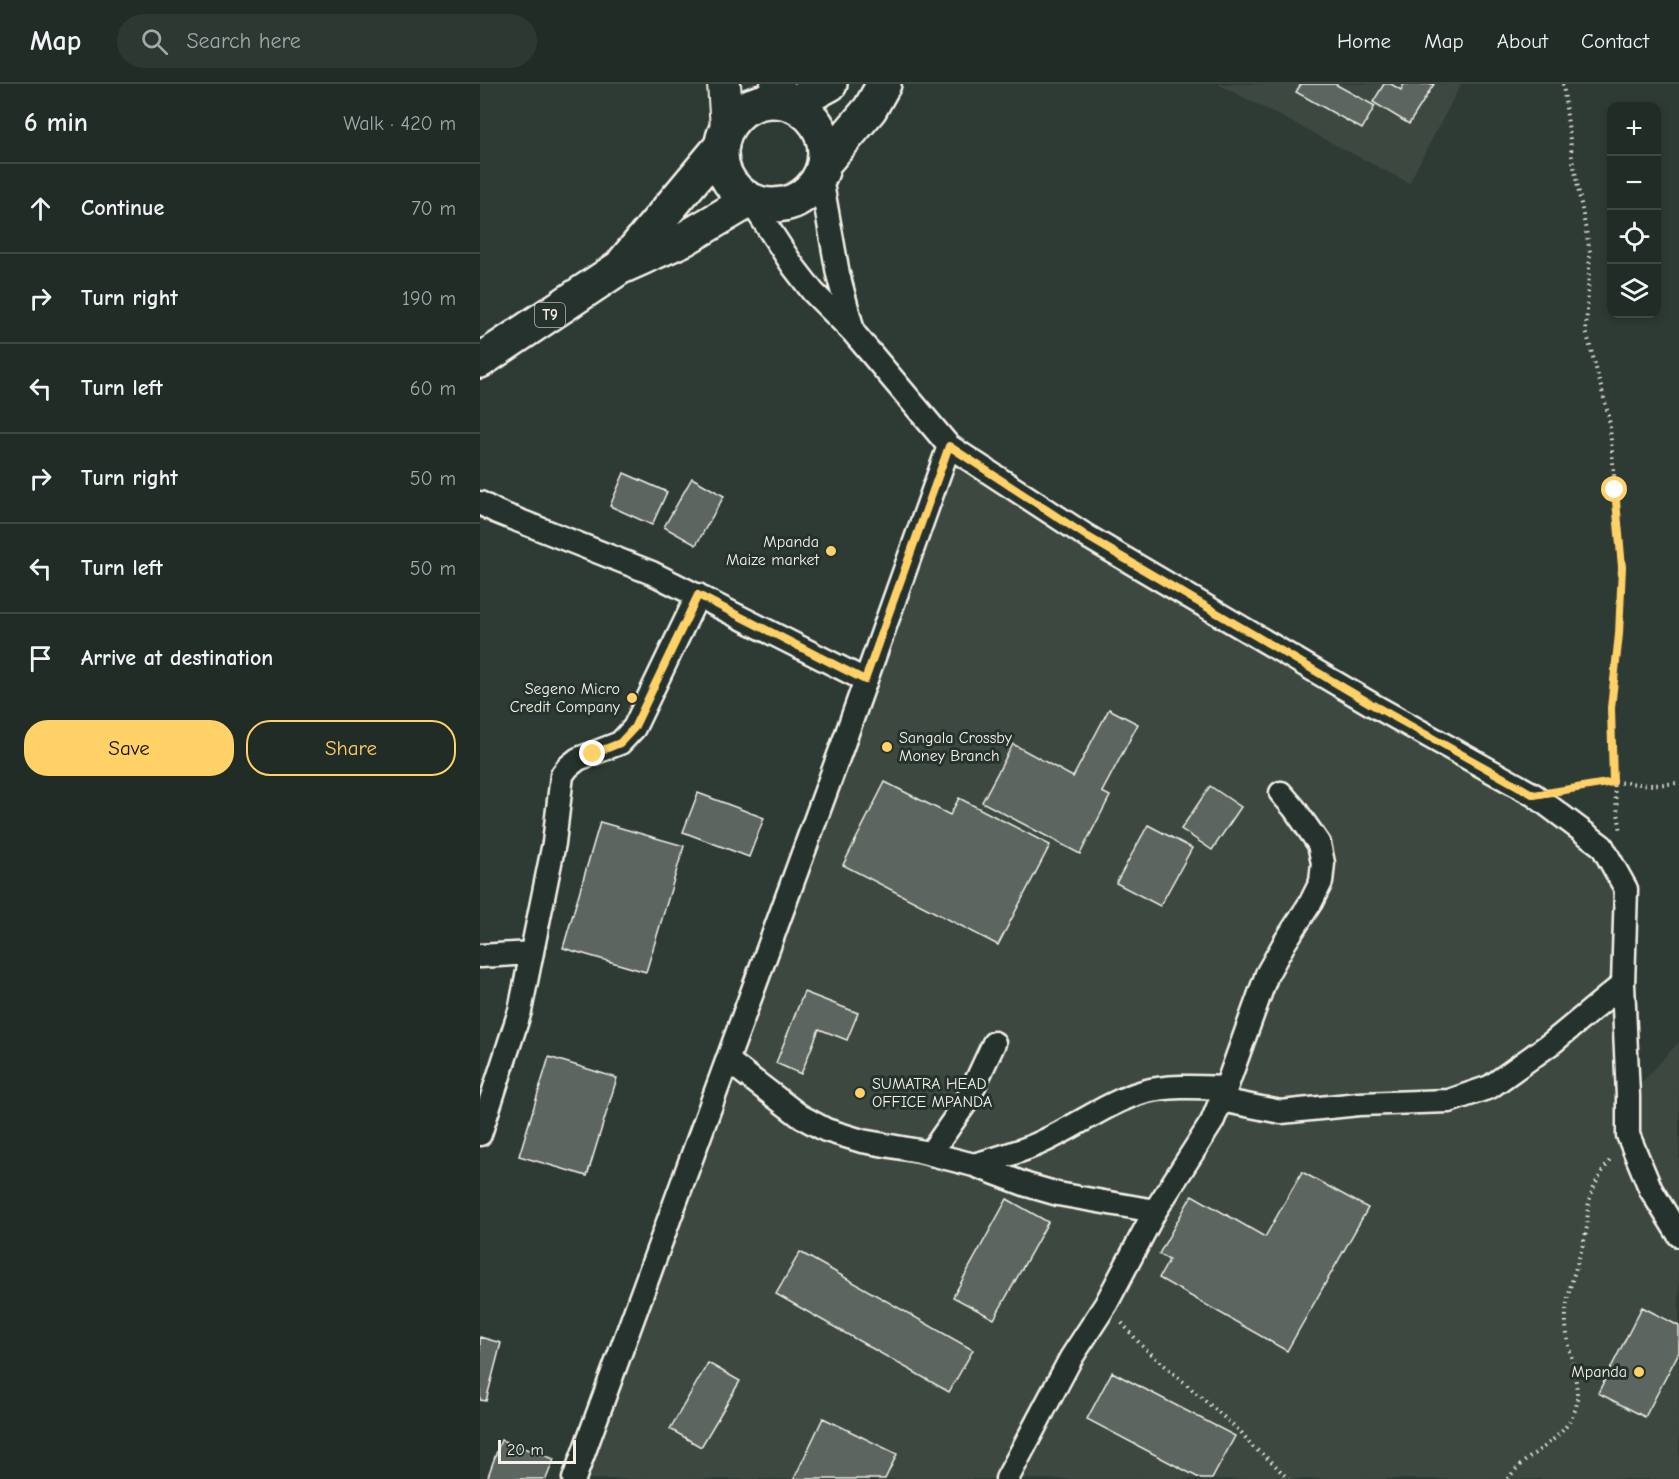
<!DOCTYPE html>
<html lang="en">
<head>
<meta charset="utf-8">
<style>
  body { margin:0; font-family:"Comic Neue",sans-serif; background:#2e3833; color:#f1f3f6 }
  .controls { position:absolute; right:18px; top:18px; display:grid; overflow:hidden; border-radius:12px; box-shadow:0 3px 9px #0003 }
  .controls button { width:54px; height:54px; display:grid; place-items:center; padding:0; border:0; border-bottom:2px solid #3f4844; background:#222c27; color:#f1f3f6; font:30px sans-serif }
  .scale { position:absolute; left:18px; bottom:15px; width:78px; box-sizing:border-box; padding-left:6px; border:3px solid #f4f1e8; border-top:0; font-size:16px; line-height:21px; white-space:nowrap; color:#f4f1e8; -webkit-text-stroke:4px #26332d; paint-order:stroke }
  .stop { position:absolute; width:18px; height:18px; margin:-14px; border:4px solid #ffd166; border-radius:50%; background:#fff }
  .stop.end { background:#ffd166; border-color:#fff; box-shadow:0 2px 6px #0008 }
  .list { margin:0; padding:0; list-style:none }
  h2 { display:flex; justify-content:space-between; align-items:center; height:78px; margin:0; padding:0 24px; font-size:26px }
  h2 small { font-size:20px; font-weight:400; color:#a2a7a7 }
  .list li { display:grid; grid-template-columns:39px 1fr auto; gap:18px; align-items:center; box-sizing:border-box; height:90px; padding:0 24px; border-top:2px solid #3f4844 }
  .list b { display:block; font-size:22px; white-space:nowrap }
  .list em { font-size:20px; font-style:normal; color:#a2a7a7 }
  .actions { display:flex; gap:12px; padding:18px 24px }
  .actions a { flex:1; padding:14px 0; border:2px solid #ffd166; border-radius:24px; text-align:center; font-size:21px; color:#ffd166 }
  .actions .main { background:#ffd166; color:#111 }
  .icon { flex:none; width:33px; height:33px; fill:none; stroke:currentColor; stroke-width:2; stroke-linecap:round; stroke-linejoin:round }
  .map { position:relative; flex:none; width:1199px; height:1395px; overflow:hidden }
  header { display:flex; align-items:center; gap:36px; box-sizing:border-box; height:84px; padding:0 30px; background:#222c27; border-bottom:2px solid #3f4844 }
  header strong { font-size:28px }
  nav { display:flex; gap:33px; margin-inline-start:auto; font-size:21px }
  .search { width:420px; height:54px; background:#2e3833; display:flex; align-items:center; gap:15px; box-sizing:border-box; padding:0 21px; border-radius:33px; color:#a2a7a7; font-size:22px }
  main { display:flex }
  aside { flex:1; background:#222c27 }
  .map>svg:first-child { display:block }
  .built { fill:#3c4841 }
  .building { fill:#5c655e; stroke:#f4f1e8; stroke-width:1.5 }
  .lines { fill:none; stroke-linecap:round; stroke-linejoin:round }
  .street-casing { stroke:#f4f1e8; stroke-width:27 }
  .secondary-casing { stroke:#f4f1e8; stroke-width:36 }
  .highway-casing { stroke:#f4f1e8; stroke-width:38 }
  .path { stroke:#f4f1e8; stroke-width:4; stroke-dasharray:1.5 4.5; stroke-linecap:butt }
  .street { stroke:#26332d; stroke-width:22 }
  .secondary { stroke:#26332d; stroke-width:32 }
  .highway { stroke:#26332d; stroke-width:33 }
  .route { stroke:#ffd166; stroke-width:8 }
  .poi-dot { fill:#ffd166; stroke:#26332d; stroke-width:2 }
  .labels { text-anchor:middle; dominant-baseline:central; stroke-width:6; stroke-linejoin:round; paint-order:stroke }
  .shield { fill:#26332d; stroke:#b6b8b0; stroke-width:1.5 }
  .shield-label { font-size:15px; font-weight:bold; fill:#f4f1e8 }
  .poi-label { font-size:16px; fill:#f4f1e8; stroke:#26332d; text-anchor:end }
</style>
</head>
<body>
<header>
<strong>Map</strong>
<div class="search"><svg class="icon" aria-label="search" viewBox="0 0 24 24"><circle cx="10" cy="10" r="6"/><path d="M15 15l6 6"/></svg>Search here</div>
<nav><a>Home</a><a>Map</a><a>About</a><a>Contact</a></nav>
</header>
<main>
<aside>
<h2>6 min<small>Walk · 420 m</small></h2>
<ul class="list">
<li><svg class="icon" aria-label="ahead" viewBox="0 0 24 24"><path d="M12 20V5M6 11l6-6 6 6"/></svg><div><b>Continue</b></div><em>70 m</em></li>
<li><svg class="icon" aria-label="right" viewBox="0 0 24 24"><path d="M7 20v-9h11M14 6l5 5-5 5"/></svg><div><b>Turn right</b></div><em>190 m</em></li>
<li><svg class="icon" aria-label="left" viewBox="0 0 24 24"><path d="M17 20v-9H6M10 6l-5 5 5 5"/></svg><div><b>Turn left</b></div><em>60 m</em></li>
<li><svg class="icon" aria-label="right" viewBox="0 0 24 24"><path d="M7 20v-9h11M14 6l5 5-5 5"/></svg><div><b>Turn right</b></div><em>50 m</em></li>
<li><svg class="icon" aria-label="left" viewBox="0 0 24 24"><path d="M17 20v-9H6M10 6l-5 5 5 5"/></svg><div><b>Turn left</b></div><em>50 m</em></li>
<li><svg class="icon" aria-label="arrive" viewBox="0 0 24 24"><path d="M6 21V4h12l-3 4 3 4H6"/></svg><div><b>Arrive at destination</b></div></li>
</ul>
<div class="actions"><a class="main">Save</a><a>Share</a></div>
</aside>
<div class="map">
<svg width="1199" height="1395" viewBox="0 0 1199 1395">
  <rect width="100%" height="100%" fill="#2e3b34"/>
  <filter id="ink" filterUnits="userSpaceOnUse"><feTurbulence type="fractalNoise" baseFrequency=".0167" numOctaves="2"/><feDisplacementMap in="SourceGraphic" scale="12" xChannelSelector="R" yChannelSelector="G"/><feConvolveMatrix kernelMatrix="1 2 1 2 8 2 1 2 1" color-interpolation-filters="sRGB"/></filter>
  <g filter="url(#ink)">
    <path class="built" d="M738,0H981L929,99Z
      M469,362L1122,762L1146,805L1149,1012L1199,958V1395H94Z"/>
    <path class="building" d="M821,0H855L895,22L882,45L816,8Z
      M904,0H911L921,6L924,0H954L929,40L893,18Z
      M144,389L187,408L172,441L130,422Z
      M212,394L244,412L216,461L184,443Z
      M629,625L658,640L622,708L630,712L600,770L502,718L533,660L593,693Z
      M405,698L470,731L479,714L570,761L518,861L363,781Z
      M730,702L761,723L732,766L701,745Z
      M218,709L284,734L269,773L203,748Z
      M120,738L204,762L166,888L83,864Z
      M668,741L712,764L680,822L636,799Z
      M324,908L378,929L367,956L339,945L321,990L296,979Z
      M69,973L137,994L107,1092L39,1072Z
      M822,1088L888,1124L807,1267L679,1194L689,1176L679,1170L712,1111L785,1153Z
      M527,1115L568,1138L514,1235L473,1213Z
      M320,1168L493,1266L469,1308L296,1210Z
      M1162,1223L1199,1242V1268L1165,1333L1118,1309Z
      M0,1253L21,1259L6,1317L0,1316Z
      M228,1279L260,1297L221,1363L190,1345Z
      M632,1288L755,1352L732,1395H721L607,1335Z
      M343,1334L417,1370L405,1395H314Z
      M21,1356L74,1375L66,1395H7Z"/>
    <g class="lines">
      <defs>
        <path id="street" d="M341,94L358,190L373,247
          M270,116L313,182L333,208L373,248L469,362L608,453L893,621L1054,711L1122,762L1146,805L1143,900L1148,1012V1051L1171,1106L1199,1151
          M0,419L17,428L172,489L385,596
          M0,872L52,869
          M247,976L320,1032L346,1046L382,1057L439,1067L494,1081L547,1101L578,1110L675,1127
          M741,1016L801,1028L879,1020L969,1017L1010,1003L1073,958L1143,900
          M0,1050L40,927L74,759L82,691L88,683L98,675L140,659L154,644L218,511
          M450,1070L487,1017L514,959
          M494,1081C518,1074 542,1068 564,1057C597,1042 628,1018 663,1008C687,1001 721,1003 746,1004
          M94,1395L362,663L469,362
          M527,1395L591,1274L626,1220L675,1127L732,1038L746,1004L787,890L805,858L831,818L841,798L843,779L839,760L814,724L801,709"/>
        <path id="secondary" d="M244,0L247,44
          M297,0L305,18"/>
        <path id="highway" d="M241 69a52 52 0 1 1 104 0a52 52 0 1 1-104 0Z
          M313,20L350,0
          M344,79L390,25L404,0
          M144,178L242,61
          M0,277L139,184L204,155L270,116"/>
      </defs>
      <use href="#street" class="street-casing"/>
      <use href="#secondary" class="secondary-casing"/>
      <use href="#highway" class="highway-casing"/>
      <path class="path" d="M1083,0L1092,72L1110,168L1106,247L1129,333L1142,483L1139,550L1131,624L1133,698L1141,748
        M1087,705L1133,698L1173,701L1199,699
        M642,1239L661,1261L761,1348L773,1363L791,1377L808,1395
        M1028,1395C1047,1367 1086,1358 1096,1323C1101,1303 1087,1263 1086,1241C1084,1206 1101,1177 1107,1143C1108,1132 1107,1121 1111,1111C1115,1098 1123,1086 1131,1075"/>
      <use href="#street" class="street"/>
      <use href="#secondary" class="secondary"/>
      <use href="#highway" class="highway"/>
    </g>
  </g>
  <g class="lines" filter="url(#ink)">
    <path class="route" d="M113,670L140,659L154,644L218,511L385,596L469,362L608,453L893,621L1054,711L1133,698L1131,624L1139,550L1142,483L1135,406"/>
  </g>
  <g class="poi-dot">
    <circle cx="351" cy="467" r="6"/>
    <circle cx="152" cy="614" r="6"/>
    <circle cx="407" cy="663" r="6"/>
    <circle cx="380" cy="1009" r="6"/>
    <circle cx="1159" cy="1288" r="6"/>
  </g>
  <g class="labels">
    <rect class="shield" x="55" y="219" width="30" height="24" rx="4.5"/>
    <g class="shield-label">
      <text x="70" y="231">T9</text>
    </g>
    <g class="poi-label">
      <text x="339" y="458">Mpanda<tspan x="339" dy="18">Maize market</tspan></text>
      <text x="140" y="605">Segeno Micro<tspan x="140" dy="18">Credit Company</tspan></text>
      <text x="419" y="654" text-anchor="start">Sangala Crossby<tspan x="419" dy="18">Money Branch</tspan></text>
      <text x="392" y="1000" text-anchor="start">SUMATRA HEAD<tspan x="392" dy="18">OFFICE MPANDA</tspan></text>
      <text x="1147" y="1288">Mpanda</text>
    </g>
  </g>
</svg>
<div class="controls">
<button>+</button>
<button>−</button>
<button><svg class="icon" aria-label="locate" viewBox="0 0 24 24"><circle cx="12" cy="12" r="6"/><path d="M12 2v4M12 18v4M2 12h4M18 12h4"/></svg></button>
<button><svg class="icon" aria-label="layers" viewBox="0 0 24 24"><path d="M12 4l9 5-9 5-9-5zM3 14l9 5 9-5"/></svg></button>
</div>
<div class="scale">20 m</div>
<div class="stop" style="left:1135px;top:406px"></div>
<div class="stop end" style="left:113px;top:670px"></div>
</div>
</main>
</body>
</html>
